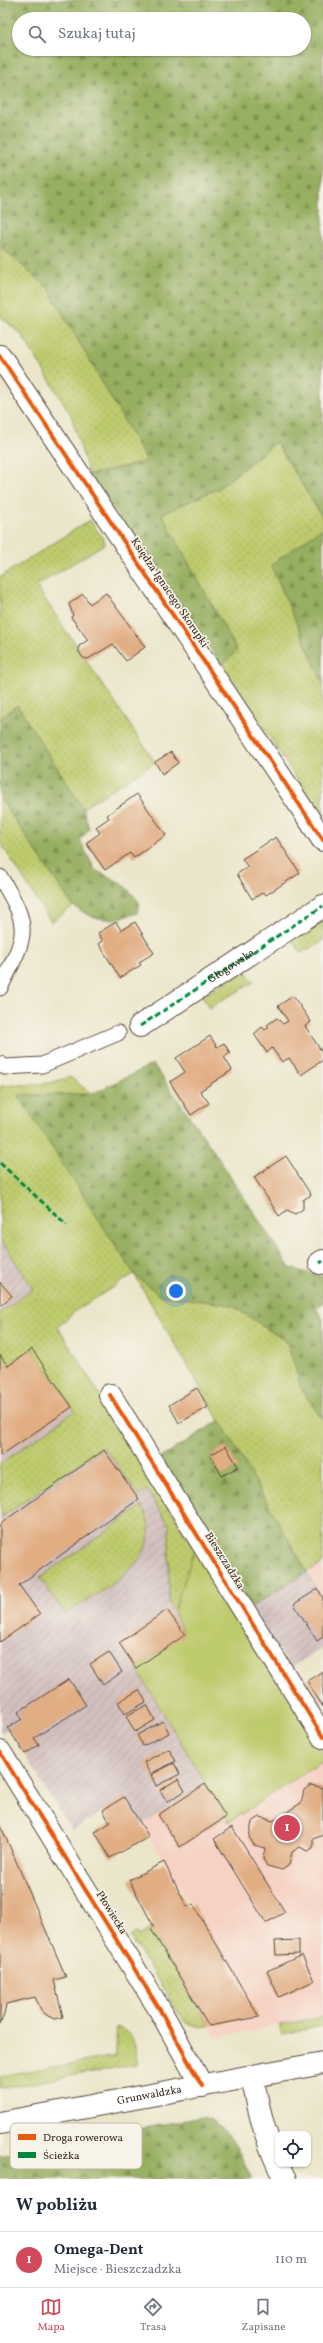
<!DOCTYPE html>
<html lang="pl">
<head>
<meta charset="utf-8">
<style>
  body { margin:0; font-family:Vollkorn,serif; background:#f2f2f3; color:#1f2937 }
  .controls { position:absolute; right:12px; bottom:12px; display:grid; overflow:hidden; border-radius:8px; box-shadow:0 1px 3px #0004 }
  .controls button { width:36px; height:36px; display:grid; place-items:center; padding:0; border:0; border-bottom:1px solid #e0e1e3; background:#fff; color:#1f2937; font:20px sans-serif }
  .you { position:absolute; left:176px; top:1291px; width:14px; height:14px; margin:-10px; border:3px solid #fff; border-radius:50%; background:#1a73e8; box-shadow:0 0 0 6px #1a73e833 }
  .badge { display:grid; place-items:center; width:26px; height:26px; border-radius:50%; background:#d1495b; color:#fff; font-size:13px; font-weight:700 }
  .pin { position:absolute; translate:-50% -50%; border:2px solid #fff; box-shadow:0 1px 4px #0006 }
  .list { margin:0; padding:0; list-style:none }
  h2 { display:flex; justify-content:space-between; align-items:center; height:52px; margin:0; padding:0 16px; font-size:17px }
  h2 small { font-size:13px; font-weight:400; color:#747a83 }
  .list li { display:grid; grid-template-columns:26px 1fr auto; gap:12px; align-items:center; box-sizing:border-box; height:56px; padding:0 16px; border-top:1px solid #e0e1e3 }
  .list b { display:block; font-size:15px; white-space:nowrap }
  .list p { margin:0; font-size:13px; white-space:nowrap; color:#747a83 }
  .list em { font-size:13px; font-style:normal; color:#747a83 }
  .icon { flex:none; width:22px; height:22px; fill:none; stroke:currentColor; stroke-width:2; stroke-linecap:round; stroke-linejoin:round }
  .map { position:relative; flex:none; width:323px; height:2179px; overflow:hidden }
  .search { position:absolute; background:#fff; box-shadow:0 1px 3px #0004; left:12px; right:12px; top:12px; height:44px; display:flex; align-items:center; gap:10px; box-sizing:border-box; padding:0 14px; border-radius:22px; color:#747a83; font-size:15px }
  .sheet { height:108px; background:#fff }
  nav { display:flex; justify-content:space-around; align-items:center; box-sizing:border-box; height:56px; border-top:1px solid #e0e1e3; background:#fff; font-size:11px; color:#747a83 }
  nav a { display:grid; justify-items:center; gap:2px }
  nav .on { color:#d1495b }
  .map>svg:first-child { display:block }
  .built { fill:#f6d2c4 }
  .industrial { fill:url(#industrial-furrows) }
  .grass { fill:url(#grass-dots); stroke:#7c7a46 }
  .forest { fill:url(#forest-firs); stroke:#686c3f; fill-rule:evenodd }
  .green { fill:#becb6d; stroke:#7c7a46 }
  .building { fill:#e1ad83 }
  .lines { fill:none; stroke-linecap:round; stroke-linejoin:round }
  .service-casing { stroke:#554638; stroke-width:17 }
  .minor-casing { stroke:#554638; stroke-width:24 }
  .secondary-casing { stroke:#554638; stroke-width:24 }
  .service { stroke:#fff; stroke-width:15 }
  .minor { stroke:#fff; stroke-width:22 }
  .secondary { stroke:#fff; stroke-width:22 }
  .quiet { stroke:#00873e; stroke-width:3; stroke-dasharray:6 3; stroke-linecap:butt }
  .cycleway-casing { stroke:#f7f3e8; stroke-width:6 }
  .cycleway { stroke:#e8590c; stroke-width:4 }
  .labels { text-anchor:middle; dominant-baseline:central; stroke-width:3.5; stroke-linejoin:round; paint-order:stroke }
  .street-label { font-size:11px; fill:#3b2a1e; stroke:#f7f3e8 }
  .key { fill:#f7f3e8; stroke:#bfb7ab; stroke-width:1 }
  .key-label { font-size:11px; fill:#3b2a1e }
</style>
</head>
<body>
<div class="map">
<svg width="323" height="2179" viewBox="0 0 323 2179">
  <defs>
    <pattern id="industrial-furrows" width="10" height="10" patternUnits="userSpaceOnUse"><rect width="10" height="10" fill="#d1bfbe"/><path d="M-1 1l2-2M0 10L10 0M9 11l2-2" fill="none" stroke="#b4a4a3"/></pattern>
    <pattern id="grass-dots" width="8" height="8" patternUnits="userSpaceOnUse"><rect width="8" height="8" fill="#becb6d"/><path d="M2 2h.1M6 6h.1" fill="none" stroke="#a4ae5e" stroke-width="1.8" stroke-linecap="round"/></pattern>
    <pattern id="forest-firs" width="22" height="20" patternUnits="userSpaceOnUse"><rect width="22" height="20" fill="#96af60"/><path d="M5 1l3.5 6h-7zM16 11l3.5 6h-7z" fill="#7c8f4f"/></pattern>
  </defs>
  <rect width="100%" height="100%" fill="#f7f3e8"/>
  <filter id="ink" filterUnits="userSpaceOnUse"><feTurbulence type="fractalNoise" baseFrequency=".025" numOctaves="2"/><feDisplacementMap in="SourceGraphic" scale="8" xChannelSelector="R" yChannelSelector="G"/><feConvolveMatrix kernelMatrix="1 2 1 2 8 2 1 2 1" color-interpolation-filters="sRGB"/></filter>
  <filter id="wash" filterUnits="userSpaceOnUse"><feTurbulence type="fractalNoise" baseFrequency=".012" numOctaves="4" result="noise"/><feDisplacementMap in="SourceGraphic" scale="16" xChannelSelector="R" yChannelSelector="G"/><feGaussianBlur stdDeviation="0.9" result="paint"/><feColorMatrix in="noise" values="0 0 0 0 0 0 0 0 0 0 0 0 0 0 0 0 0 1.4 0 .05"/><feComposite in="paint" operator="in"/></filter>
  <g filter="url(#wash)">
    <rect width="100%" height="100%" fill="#ebe6ca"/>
    <path class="built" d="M323,1563V1598L307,1572Z
      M184,1635L323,1753V2017L216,2037L151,1929L191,1905L142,1825L205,1784L136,1668Z"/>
    <path class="industrial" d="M0,1238L58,1327L195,1549L185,1635L136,1668L205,1784L142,1825L124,1797L72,1831L8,1729L0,1733Z
      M307,1572L323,1598V1648L290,1668L251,1607Z"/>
    <path class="grass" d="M0,246L49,289L147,461L89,475L71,415L22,335L0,316Z
      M276,442L323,518V528L271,565L323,683V819L222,665L237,650L161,514L219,488Z
      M90,520L106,543L36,586L155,762L83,808L17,706L0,719V577Z
      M0,798L73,906L51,922L0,842Z
      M323,921V941L301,953L292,940Z
      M244,969L254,982L209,1008L202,996Z
      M70,1077L92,1094L19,1096L159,1295L232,1305L287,1342L302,1390L323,1420V1563L307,1572L134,1274L75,1311L58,1327L195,1549L174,1611L169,1603V1525L147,1490L139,1496L104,1447L0,1518V1464L75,1411L32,1349L8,1366L0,1355V1313L33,1289L0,1238V1086L50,1083Z
      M142,1506C172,1559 101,1591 65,1614L40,1578Z
      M151,1929L209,2026C198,2027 191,2028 183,2020L130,1937L137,1932L139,1936Z
      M323,2017V2026L282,2034L279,2025Z
      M116,2027C134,2032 137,2047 137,2064L0,2089V2076L116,2056Z"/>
    <path class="forest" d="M0,0H323V518L276,442L219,488L162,514L237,651L222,665L89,475L147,461L49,289L0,246ZM19,19H304V49H19Z
      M323,528V683L271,565Z
      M17,705L83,808L89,829L80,840L95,870L122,883L140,903L137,913C109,922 97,922 73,906L0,798V719Z
      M153,1064L217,1156L290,1268L323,1277V1303L316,1308L323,1319V1420L302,1390L287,1342L232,1305L159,1295L134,1274L18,1095L92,1094Z
      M220,1420L307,1572L251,1607L160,1458Z
      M202,2117C229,2122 241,2157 252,2179H0V2156Z"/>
    <path class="green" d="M195,1549L323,1753V1761L229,1822L136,1668L184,1635L174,1611Z"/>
    <g id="blocks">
      <path class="building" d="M106,593L145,647L126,661L113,644L88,659L83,658L79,652V646L88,640L71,617L73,615L69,604L83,594L90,604Z
        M171,752L178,763L162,774L155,762Z
        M137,794L166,835L134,858L130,853L105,870L86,843L100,833L96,827L109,818L107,815Z
        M276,837L300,873L266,895L264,892L252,899L237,874L248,867L242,859Z
        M116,922L121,930L135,922L154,953L139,962L141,965L120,978L99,944L103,941L98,933Z
        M293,996L311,1022L305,1026L323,1054V1060L301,1075L289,1058L282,1062L272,1048L267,1053L254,1034L262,1027L265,1030L269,1027L267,1025L277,1018L283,1024L288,1021L278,1006Z
        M210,1036L217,1047L224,1043L230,1053L224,1057L232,1070L200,1091L209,1103L191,1115L170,1082L185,1072L176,1058Z
        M286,1156L311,1195L303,1200V1209L295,1214L287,1210L279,1216L254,1177Z
        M0,1282L12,1296L0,1306Z
        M32,1349L72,1407L0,1456V1355L8,1366Z
        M197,1388L208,1407L179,1423L169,1405Z
        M226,1446L238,1467L222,1476L210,1455Z
        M104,1450L139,1499L19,1585L40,1614L0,1642V1524Z
        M318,1589L323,1598V1637L317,1641L294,1604Z
        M167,1610L185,1635L136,1668L119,1643Z
        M109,1652L122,1672L103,1685L90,1664Z
        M323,1671V1707L307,1681Z
        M69,1679L86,1705L34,1738L39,1745L25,1754L8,1728L22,1719L18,1712Z
        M139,1690L146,1702L125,1714L118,1702Z
        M147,1705L155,1720L135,1732L126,1716Z
        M163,1721L169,1733L143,1746L137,1735Z
        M169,1749L176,1761L150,1774L144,1762Z
        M174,1763L180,1774L156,1786L151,1775Z
        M178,1779L185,1791L167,1802L160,1790Z
        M205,1784L226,1817L180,1847L158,1815Z
        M311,1785L323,1788V1835L313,1839V1848L307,1851L300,1847L292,1852L289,1865L282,1870L267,1866L263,1859L265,1848L254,1845L249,1837L252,1822L260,1817L273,1821L301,1803L304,1790Z
        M124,1797L149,1837L110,1858L95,1832L110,1823L103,1810Z
        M0,1824L66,1977L54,1980L63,2017L55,2019L48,2016L42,2011L35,1997L6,2004L4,2015L0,2024Z
        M232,1827L285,1912L266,1923L214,1839Z
        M164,1862L187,1907L193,1904L259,2017L209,2026L151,1929L154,1927L129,1880Z
        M299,1940V1954L276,1955L275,1941Z
        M302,1955L314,1981L279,1997L267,1971Z"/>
    </g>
  </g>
  <g filter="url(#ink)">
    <use href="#blocks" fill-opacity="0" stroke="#554638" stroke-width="1"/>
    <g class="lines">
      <defs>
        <path id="service" d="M0,877C33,930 26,935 0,988
          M0,1064L5,1067L42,1065L118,1033"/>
        <g id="minor">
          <path d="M0,356L323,840"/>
          <path id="s1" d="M140,1026L323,906"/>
          <path d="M320,1263L323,1261"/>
          <path d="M110,1395L323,1737"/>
          <path d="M0,1752L160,2010L202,2086"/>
          <path d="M252,2076C259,2112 267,2146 285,2179"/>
        </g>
        <g id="secondary">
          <path id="s2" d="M0,2123L323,2063"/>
        </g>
      </defs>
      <use href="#service" class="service-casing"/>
      <use href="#minor" class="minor-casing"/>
      <use href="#secondary" class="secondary-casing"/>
      <use href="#service" class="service"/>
      <use href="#minor" class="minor"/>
      <use href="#secondary" class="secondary"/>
      <path class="quiet" d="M140,1026L323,906
        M0,1163L67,1225
        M320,1263L323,1261"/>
      <defs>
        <path id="cycleway" d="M0,356L323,840
          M110,1395L323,1737
          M0,1752L160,2010L202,2086"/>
      </defs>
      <use href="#cycleway" class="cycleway-casing"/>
      <use href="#cycleway" class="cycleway"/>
    </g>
  </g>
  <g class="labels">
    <g class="street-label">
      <text transform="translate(169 593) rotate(56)">Księdza Ignacego Skorupki</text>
      <text stroke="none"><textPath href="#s1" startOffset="109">Głogowska</textPath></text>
      <text transform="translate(224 1561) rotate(58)">Bieszczadzka</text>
      <text transform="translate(111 1913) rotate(58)">Płowiecka</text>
      <text stroke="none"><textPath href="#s2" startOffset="152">Grunwaldzka</textPath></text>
    </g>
  </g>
  <rect x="10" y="2123" width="132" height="46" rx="6" class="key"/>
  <rect x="18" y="2134" width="18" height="6" fill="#e8590c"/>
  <rect x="18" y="2152" width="18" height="6" fill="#00873e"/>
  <g class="key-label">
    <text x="43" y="2141">Droga rowerowa</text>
    <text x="43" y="2159">Ścieżka</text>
  </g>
</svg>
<div class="controls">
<button><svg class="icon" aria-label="locate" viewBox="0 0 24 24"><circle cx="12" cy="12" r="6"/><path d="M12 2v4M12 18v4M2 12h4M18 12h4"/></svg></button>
</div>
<div class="you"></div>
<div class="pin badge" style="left:287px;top:1828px">1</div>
<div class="search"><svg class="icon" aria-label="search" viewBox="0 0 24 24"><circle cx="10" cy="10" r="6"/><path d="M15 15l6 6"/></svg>Szukaj tutaj</div>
</div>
<section class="sheet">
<h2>W pobliżu<small></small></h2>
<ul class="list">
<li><span class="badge">1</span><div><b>Omega-Dent</b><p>Miejsce · Bieszczadzka</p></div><em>110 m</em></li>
</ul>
</section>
<nav>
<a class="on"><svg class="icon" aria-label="map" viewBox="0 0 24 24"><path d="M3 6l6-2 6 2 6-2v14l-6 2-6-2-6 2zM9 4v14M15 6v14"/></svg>Mapa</a>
<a><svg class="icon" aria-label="directions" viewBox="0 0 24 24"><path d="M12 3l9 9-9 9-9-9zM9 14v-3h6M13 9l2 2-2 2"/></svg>Trasa</a>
<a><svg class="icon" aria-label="saved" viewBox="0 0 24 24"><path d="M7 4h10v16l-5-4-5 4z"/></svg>Zapisane</a>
</nav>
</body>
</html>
